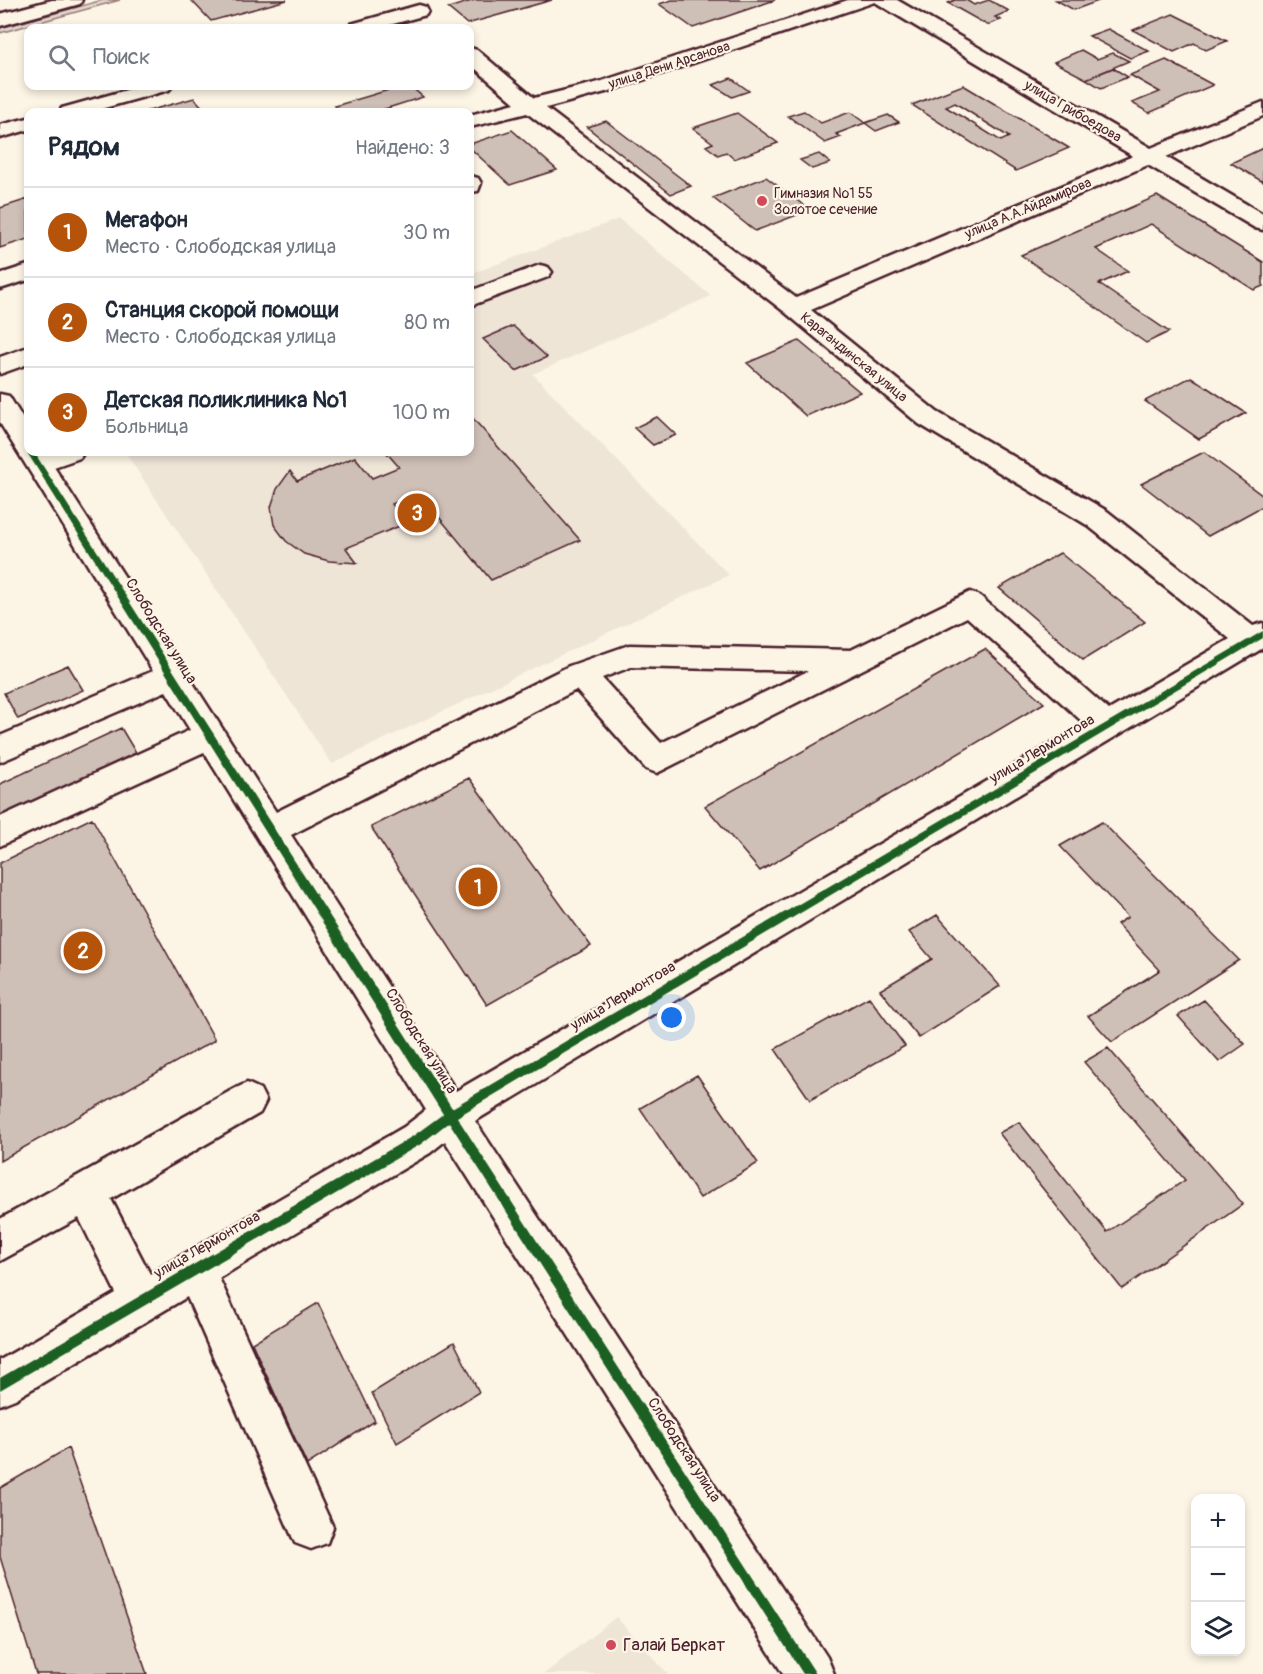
<!DOCTYPE html>
<html lang="ru">
<head>
<meta charset="utf-8">
<style>
  body { margin:0; font-family:Pangolin,sans-serif; background:#f6f6f7; color:#1f2937 }
  .controls { position:absolute; right:18px; bottom:18px; display:grid; overflow:hidden; border-radius:12px; box-shadow:0 3px 9px #0003 }
  .controls button { width:54px; height:54px; display:grid; place-items:center; padding:0; border:0; border-bottom:2px solid #e0e1e3; background:#fff; color:#1f2937; font:30px sans-serif }
  .you { position:absolute; left:672px; top:1018px; width:21px; height:21px; margin:-15px; border:4px solid #fff; border-radius:50%; background:#1a73e8; box-shadow:0 0 0 9px #1a73e833 }
  .badge { display:grid; place-items:center; width:39px; height:39px; border-radius:50%; background:#b45309; color:#fff; font-size:20px; font-weight:700 }
  .pin { position:absolute; translate:-50% -50%; border:3px solid #fff; box-shadow:0 2px 6px #0006 }
  .list { margin:0; padding:0; list-style:none }
  h2 { display:flex; justify-content:space-between; align-items:center; height:78px; margin:0; padding:0 24px; font-size:26px }
  h2 small { font-size:20px; font-weight:400; color:#747a83 }
  .list li { display:grid; grid-template-columns:39px 1fr auto; gap:18px; align-items:center; box-sizing:border-box; height:90px; padding:0 24px; border-top:2px solid #e0e1e3 }
  .list b { display:block; font-size:22px; white-space:nowrap }
  .list p { margin:0; font-size:20px; white-space:nowrap; color:#747a83 }
  .list em { font-size:20px; font-style:normal; color:#747a83 }
  .icon { flex:none; width:33px; height:33px; fill:none; stroke:currentColor; stroke-width:2; stroke-linecap:round; stroke-linejoin:round }
  .map { position:relative; flex:none; width:1263px; height:1674px; overflow:hidden }
  .search { position:absolute; background:#fff; box-shadow:0 3px 9px #0003; left:24px; top:24px; width:450px; height:66px; display:flex; align-items:center; gap:15px; box-sizing:border-box; padding:0 21px; border-radius:12px; color:#747a83; font-size:22px }
  .panel { position:absolute; background:#fff; box-shadow:0 3px 9px #0003; left:24px; top:108px; width:450px; height:348px; border-radius:12px }
  .map>svg:first-child { display:block }
  .built { fill:#eee5d7 }
  .green { fill:#e2d5ca; stroke:#967a7a; stroke-width:1.5 }
  .building { fill:#cfc0b7; stroke:#4a1f2b; stroke-width:1.5; fill-rule:evenodd }
  .lines { fill:none; stroke-linecap:round; stroke-linejoin:round }
  .minor-casing { stroke:#4a1f2b; stroke-width:5 }
  .major-casing { stroke:#4a1f2b; stroke-width:5 }
  .minor { fill:#fcf5e5; fill-rule:evenodd }
  .major { fill:#fcf5e5; fill-rule:evenodd }
  .cycleway-casing { stroke:#fcf5e5; stroke-width:4 }
  .cycleway { fill:#1b5e20; fill-rule:evenodd }
  .poi-dot { fill:#d1495b; stroke:#fcf5e5; stroke-width:2 }
  .labels { text-anchor:middle; dominant-baseline:central; stroke-width:4.5; stroke-linejoin:round; paint-order:stroke }
  .far-street-label { font-size:14px; fill:#4a1f2b; stroke:#fcf5e5 }
  .far-poi-label { font-size:14px; fill:#4a1f2b; stroke:#fcf5e5; text-anchor:start }
  .street-label { font-size:15px; fill:#4a1f2b; stroke:#fcf5e5 }
  .near-poi-label { font-size:18px; fill:#4a1f2b; stroke:#fcf5e5; text-anchor:start }
</style>
</head>
<body>
<div class="map">
<svg width="1263" height="1674" viewBox="0 0 1263 1674">
  <rect width="100%" height="100%" fill="#fcf5e5"/>
  <filter id="ink" filterUnits="userSpaceOnUse"><feTurbulence type="fractalNoise" baseFrequency=".0167" numOctaves="2"/><feDisplacementMap in="SourceGraphic" scale="12" xChannelSelector="R" yChannelSelector="G"/><feConvolveMatrix kernelMatrix="1 2 1 2 8 2 1 2 1" color-interpolation-filters="sRGB"/></filter>
  <g filter="url(#ink)">
    <path class="built" d="M619,219L711,296L533,374L729,575L332,764L125,452H470V274Z
      M616,1617L668,1674H544Z"/>
    <path class="green" d="M103,0H120L0,33V28Z"/>
    <path class="building" d="M191,0H287L211,21Z
      M475,0H552L467,24L448,8Z
      M672,0H775L693,28L659,4Z
      M955,0H966L974,5L989,0L1009,11L995,17L1001,20L987,25L948,3Z
      M1056,0H1101L1074,10Z
      M1173,14L1227,41L1206,50L1194,43L1174,52L1133,30Z
      M1108,29L1149,51L1130,58L1089,36Z
      M1081,50L1097,59L1113,53L1129,61L1086,79L1054,62Z
      M1166,60L1213,85L1149,113L1132,103L1160,92L1130,75Z
      M1113,68L1128,77L1101,88L1086,79Z
      M731,78L749,91L732,97L713,85Z
      M963,85L978,94L1069,148L1016,171L912,105ZM955,103L1009,137L1001,141L946,107Z
      M402,86H410L423,97L375,112H342L335,106Z
      M194,98L207,112H144Z
      M804,111L821,123L850,112L865,123L836,134L841,137L825,143L788,116Z
      M737,113L778,143L734,159L726,152L718,155L706,146L713,143L693,128Z
      M888,115L899,122L876,131L865,123Z
      M606,121L691,186L671,194L587,127Z
      M512,130L557,170L510,185L470,148V144Z
      M1263,148V182L1231,163Z
      M819,154L830,163L812,169L800,160Z
      M766,177L810,210L755,231L713,198Z
      M1157,196L1263,262V286L1254,290L1151,224L1096,249L1128,271L1099,284L1169,332L1146,343L1021,255Z
      M28,199V239L0,248V208Z
      M513,326L547,357L516,371L483,339Z
      M799,341L860,392L806,416L747,363Z
      M1191,377L1246,413L1199,439L1145,401Z
      M470,415L580,540L491,580L419,493L392,504L407,523L346,548L357,563L329,561L304,554L286,541L274,525L271,507L277,489L290,471L297,481L355,457L372,478L399,467L386,452H470Z
      M657,417L676,435L653,445L634,428Z
      M1204,452L1263,496V506L1208,536L1141,484Z
      M1060,553L1145,622L1083,660L999,588Z
      M985,649L1044,703L760,871L705,806Z
      M68,665L83,690L18,719L4,693Z
      M121,728L136,753L0,817V784Z
      M469,778L591,946L487,1005L371,827Z
      M92,818L215,1040L0,1161V863Z
      M1102,822L1239,960L1112,1042L1088,1016L1160,970L1117,924L1128,917L1060,846Z
      M937,915L1000,986L919,1038L880,990L932,959L909,932Z
      M869,997L905,1046L810,1100L775,1049Z
      M1204,1000L1245,1044L1219,1062L1178,1016Z
      M1108,1048L1243,1204L1122,1289L999,1133L1019,1122L1107,1232L1185,1180L1084,1062Z
      M697,1075L758,1163L700,1198L640,1108Z
      M318,1303L375,1421L307,1465L252,1343Z
      M454,1342L479,1392L397,1443L372,1393Z
      M68,1448L147,1674H36L0,1557V1488Z"/>
    <g class="lines">
      <defs>
        <path id="minor" d="M848,0H897L1151,148L1263,102V116L1166,157L1263,214V230L1255,228L1148,165L811,310L937,412L1107,511L1253,626L1263,623V648L475,1121L827,1657L834,1674H783L445,1141L430,1153L219,1278L333,1527L327,1543L311,1549L295,1543L187,1297L15,1399L0,1405V1360L116,1293L79,1218L0,1261V1219L234,1089L247,1083L260,1089L266,1101L260,1113L111,1199L150,1274L404,1127L426,1110L204,752L0,846V817L190,730L166,691L0,762V736L153,671L0,423V394L9,396L28,427V452H84L80,458L54,467L276,812L569,666L629,645L851,650L970,592L980,596L1109,710L1230,639L1087,525L919,424L786,313L527,113L470,127V115L515,103L470,64V48L477,50L534,98L599,82ZM875,2L1133,156L796,298L546,108L613,90ZM967,617L1085,724L456,1091L291,835L576,690L646,769L657,773ZM631,667L808,671L661,743L602,678Z
          M419,5L426,7L428,11L426,15L378,28H348L351,24Z
          M141,86H172L169,90L90,112H59L62,108Z
          M28,118V130L0,138V125Z
          M470,176L478,178L481,183L478,191L470,192Z
          M28,265V280L0,289V274Z
          M540,265L548,267L552,272L548,277L470,306V291Z
          M28,347V364L0,374V357Z"/>
        <path id="major" d="M52,0H82L80,4L0,26V14Z"/>
      </defs>
      <use href="#minor" class="minor-casing"/>
      <use href="#major" class="major-casing"/>
      <use href="#minor" class="minor"/>
      <use href="#major" class="major"/>
      <defs>
        <path id="cycleway" d="M28,450V452H34L452,1108L1263,631V638L457,1117L816,1674H803L449,1122L421,1144L0,1390V1378L413,1136L443,1114L28,454Z"/>
      </defs>
      <use href="#cycleway" class="cycleway-casing"/>
      <use href="#cycleway" class="cycleway"/>
    </g>
  </g>
  <g class="poi-dot">
    <circle cx="762" cy="201" r="6"/>
    <circle cx="611" cy="1645" r="6"/>
  </g>
  <g class="labels">
    <g class="far-street-label">
      <text transform="translate(669 65) rotate(-18)">улица Дени Арсанова</text>
      <text transform="translate(1073 111) rotate(30)">улица Грибоедова</text>
      <text transform="translate(1028 208) rotate(-23)">улица А.А.Айдамирова</text>
      <text transform="translate(854 357) rotate(39)">Карагандинская улица</text>
    </g>
    <g class="far-poi-label">
      <text x="774" y="193">Гимназия №1 55<tspan x="774" dy="16">Золотое сечение</tspan></text>
    </g>
    <g class="street-label">
      <text transform="translate(161 631) rotate(58)">Слободская улица</text>
      <text transform="translate(1042 749) rotate(-31)">улица Лермонтова</text>
      <text transform="translate(623 996) rotate(-31)">улица Лермонтова</text>
      <text transform="translate(421 1041) rotate(58)">Слободская улица</text>
      <text transform="translate(207 1245) rotate(-30)">улица Лермонтова</text>
      <text transform="translate(684 1450) rotate(57)">Слободская улица</text>
    </g>
    <g class="near-poi-label">
      <text x="623" y="1645">Галай Беркат</text>
    </g>
  </g>
</svg>
<div class="controls">
<button>+</button>
<button>−</button>
<button><svg class="icon" aria-label="layers" viewBox="0 0 24 24"><path d="M12 4l9 5-9 5-9-5zM3 14l9 5 9-5"/></svg></button>
</div>
<div class="you"></div>
<div class="pin badge" style="left:478px;top:887px">1</div>
<div class="pin badge" style="left:83px;top:951px">2</div>
<div class="pin badge" style="left:417px;top:513px">3</div>
<div class="search"><svg class="icon" aria-label="search" viewBox="0 0 24 24"><circle cx="10" cy="10" r="6"/><path d="M15 15l6 6"/></svg>Поиск</div>
<section class="panel">
<h2>Рядом<small>Найдено: 3</small></h2>
<ul class="list">
<li><span class="badge">1</span><div><b>Мегафон</b><p>Место · Слободская улица</p></div><em>30 m</em></li>
<li><span class="badge">2</span><div><b>Станция скорой помощи</b><p>Место · Слободская улица</p></div><em>80 m</em></li>
<li><span class="badge">3</span><div><b>Детская поликлиника №1</b><p>Больница</p></div><em>100 m</em></li>
</ul>
</section>
</div>
</body>
</html>
